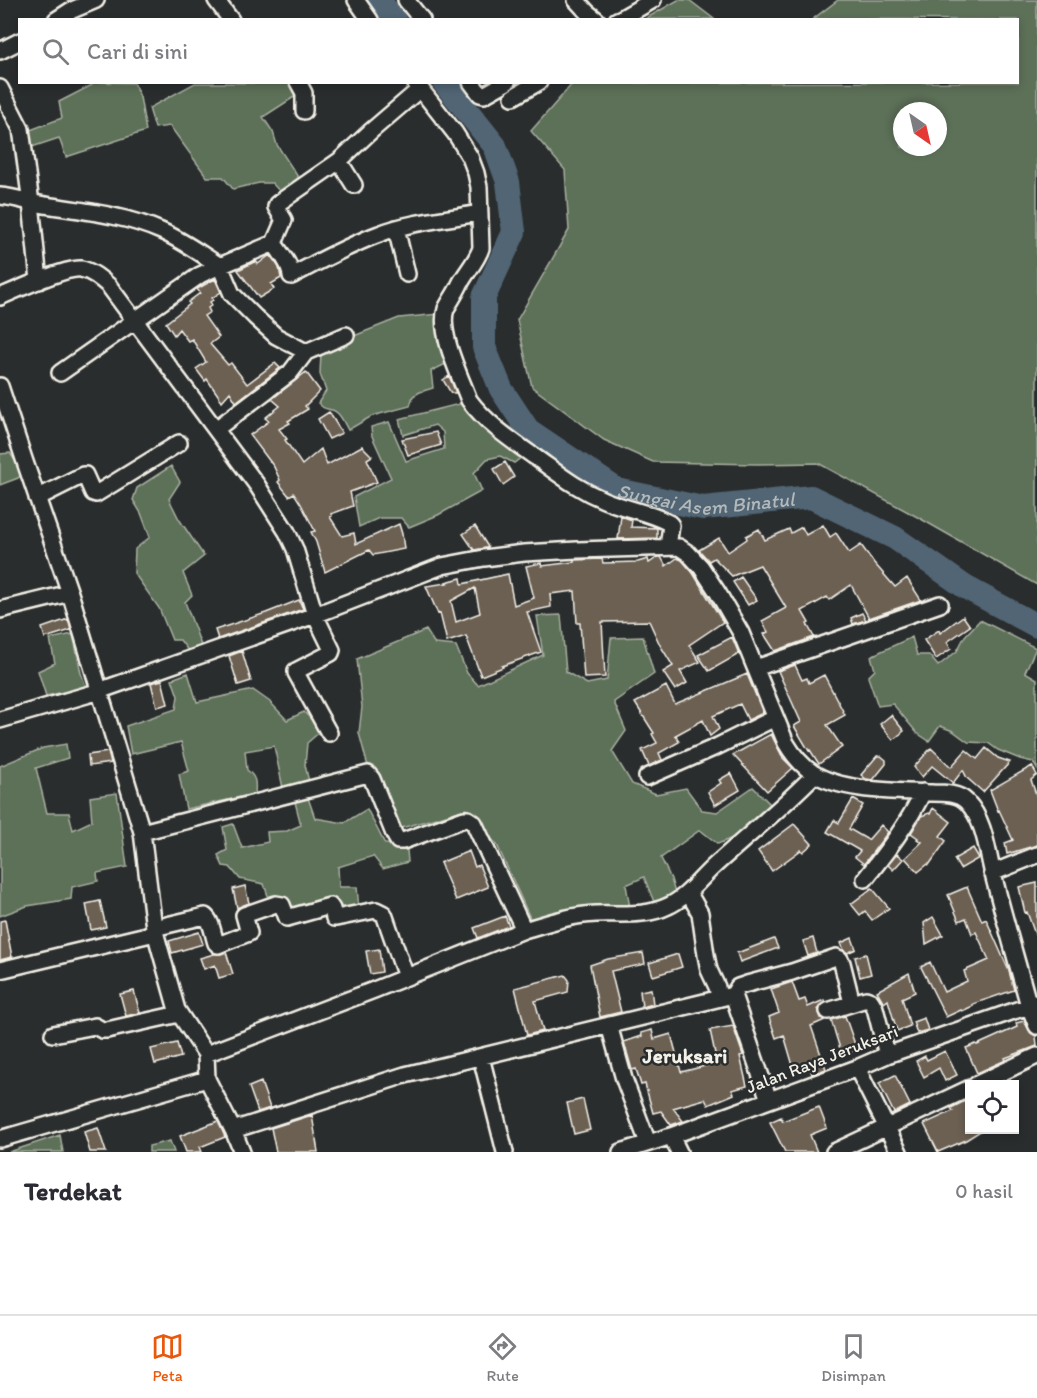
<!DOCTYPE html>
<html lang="id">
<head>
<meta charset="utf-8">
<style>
  body { margin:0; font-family:Itim,sans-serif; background:#f7f7f7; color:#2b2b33 }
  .controls { position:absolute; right:18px; bottom:18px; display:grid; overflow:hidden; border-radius:0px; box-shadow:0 3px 9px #0003 }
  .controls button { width:54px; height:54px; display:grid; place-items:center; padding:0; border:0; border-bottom:2px solid #e1e1e2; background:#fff; color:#2b2b33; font:30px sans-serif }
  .compass { position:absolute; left:893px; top:102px; width:54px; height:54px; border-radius:50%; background:#fff; box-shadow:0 3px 9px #0003; rotate:146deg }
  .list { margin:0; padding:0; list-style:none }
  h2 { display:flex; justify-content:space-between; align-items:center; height:78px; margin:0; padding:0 24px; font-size:26px }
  h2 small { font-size:20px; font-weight:400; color:#7c7c81 }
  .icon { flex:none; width:33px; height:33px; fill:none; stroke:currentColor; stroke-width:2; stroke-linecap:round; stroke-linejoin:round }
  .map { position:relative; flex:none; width:1037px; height:1152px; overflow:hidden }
  .search { position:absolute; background:#fff; box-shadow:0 3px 9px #0003; left:18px; right:18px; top:18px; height:66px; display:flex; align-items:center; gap:15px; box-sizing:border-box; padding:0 21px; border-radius:0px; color:#7c7c81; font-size:22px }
  .sheet { height:162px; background:#fff }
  nav { display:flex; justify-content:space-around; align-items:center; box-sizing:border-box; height:84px; border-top:2px solid #e1e1e2; background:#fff; font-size:16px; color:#7c7c81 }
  nav a { display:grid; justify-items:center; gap:3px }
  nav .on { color:#ea580c }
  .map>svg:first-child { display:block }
  .green { fill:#5d7059; stroke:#a8b0a0; stroke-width:1.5; fill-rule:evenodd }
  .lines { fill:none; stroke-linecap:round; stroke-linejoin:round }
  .river { stroke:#516574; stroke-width:24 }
  .building { fill:#6c6053; stroke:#f4f1e8; stroke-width:1.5; fill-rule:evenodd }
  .minor-casing { stroke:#f4f1e8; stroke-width:20 }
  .minor { stroke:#2a2d2e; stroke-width:15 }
  .labels { text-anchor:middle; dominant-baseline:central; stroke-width:5; stroke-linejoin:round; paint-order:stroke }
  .street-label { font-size:18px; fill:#f4f1e8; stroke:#2a2d2e }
  .water-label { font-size:20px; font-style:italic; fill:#b3b9ba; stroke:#2a2d2e }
  .quarter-label { font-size:21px; font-weight:bold; fill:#f4f1e8; stroke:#2a2d2e }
</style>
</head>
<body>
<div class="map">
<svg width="1037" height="1152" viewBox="0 0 1037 1152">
  <rect width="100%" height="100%" fill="#2a2d2e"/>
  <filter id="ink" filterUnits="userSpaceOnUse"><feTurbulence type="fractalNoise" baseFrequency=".0167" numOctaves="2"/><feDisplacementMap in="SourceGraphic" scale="12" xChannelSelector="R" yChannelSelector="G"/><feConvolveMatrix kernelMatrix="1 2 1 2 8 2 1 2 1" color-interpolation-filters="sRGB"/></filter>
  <g filter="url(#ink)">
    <path class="green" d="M678,0H689L714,19H645Z
      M838,0H1037V585L921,519L818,463L758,464L653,462L604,440L532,387L517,320L569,230L565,170L531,131L573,83L1018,82V20L813,19ZM902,111H938V147H902Z
      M92,82L134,83L140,97L146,131L66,157L59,138L26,149L25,132L62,118L59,102L92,85Z
      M195,83H303L308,88L263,117L273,132L277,145L300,180L282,194L272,183H259L233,189L223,177H207L170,126L155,128L149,108Z
      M439,314L448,363L431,371L433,388L420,392L413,396L410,406L372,416L348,430C344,423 340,412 332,410C324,408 324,409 318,403L326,391L320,374L321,354L329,346L399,318Z
      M467,402L491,430L522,457L514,463L500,456L487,459L474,473L482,491L438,515L409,527L401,518H379L359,527L354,497L391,478L372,436L371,427L389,422L406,461L444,449L443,432L435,425L403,435L399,419Z
      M10,453L23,473L18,478L0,485V454Z
      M171,466L180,482L169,499L179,519L204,556L183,573L192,595L185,602L202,648L189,652L180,640H172L159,608L134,573L135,549L150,537L141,513L133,500L137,488Z
      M561,615L566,672L587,684L607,680L611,638L643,637L654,674L614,702L626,731L612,751L632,784L656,794L686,788L702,810L717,812L753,787L775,809L737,836L718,844L700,830L661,858L671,879L676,897L654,902L644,877L626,885L630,908L559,915L531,920L497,845L466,809L398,829L377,778L367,763L359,733L362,707L357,659L426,630L435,644L456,646L467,673L478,685L543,655L537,616Z
      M980,620L1036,648L1025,672L1037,679V769L1033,762L1020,759L998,750L988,743L968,742L953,731L940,726L929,741L917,733L893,704L878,706L868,677L875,670L871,656L912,637L917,655H929L938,666L957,651L965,636Z
      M73,634L81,673L86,687L46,696L38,671L55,663L50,639Z
      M188,673L197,702L253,690L270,702L287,720L304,712L322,730L307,743L305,765L309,782L283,788L274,746L245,751L247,770C256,777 256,782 255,794L186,809L179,774L189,771L181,742L131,754L126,726L176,709L178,696L172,679Z
      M66,744L68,758L36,768L47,813H69L73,830L92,821L90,797L117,793L127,867L97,873L98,881L72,887L71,899L27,906L0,916V766L43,748Z
      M307,795L315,818L344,823L367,809L385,844L403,845L407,850L408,862L383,869L373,856L338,867L339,887H357L359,910L290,912L270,902L264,884L240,879L230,867L223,866L218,855L227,850L223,827L233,824L242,848L268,842L267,832L287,831L301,825L294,798Z
      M60,1135L63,1152H9Z
      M170,1141L174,1152H149V1146Z"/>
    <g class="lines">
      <g class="river">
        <path d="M379,0L394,20"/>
        <path id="s1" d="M444,82L495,146L508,182L514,232L484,297V347L501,389L528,430L617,490L703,508L811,497L895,538L965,587L1037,626"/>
      </g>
    </g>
    <path class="building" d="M270,255L279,267L281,278L271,284L274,289L259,298L238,270L256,261L258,264Z
      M215,279L221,292L212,298L213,300L210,302L212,305L208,308L210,312L204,316L219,337L210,344L228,365L231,363L247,384L275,363L280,368L236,402L230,392L222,401L207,379L205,381L196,369L206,362L192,339L188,341L179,329L174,335L166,323L190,304L188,302L200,293L197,289Z
      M306,372L320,391L305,406L308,409L288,421L290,423L279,429L287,439L285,440L302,465L321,449L327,465L362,446L372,456L367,459L377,482L350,492L353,506L331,514L332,516L330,517L342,536L354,533L356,544L399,524L402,534L404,549L373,555L369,550L325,572L316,542L311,532L315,531L301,504L294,493L289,496L278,482L280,480L274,467L250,435L269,421L265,418L280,406L272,399Z
      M449,376L452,383L456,393H451L443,380Z
      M329,412L342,433L329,439L318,419Z
      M436,432L441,445L408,455L402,439Z
      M505,462L514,477L503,485L494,469Z
      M621,516L632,520L631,527L657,528V538L618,539Z
      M823,525L830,537L836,533L849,553L861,545L874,563L895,587L907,578L921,600L869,618L851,585L829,600L827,597L802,611L809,623L807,624L814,637L775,651L764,634L768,632L762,621L786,608L760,565L732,576L714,558L709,561L699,550L719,538L728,552L747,539L746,536L759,529L765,540L789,529L791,533L802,527L806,535Z
      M475,526L488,547L486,548L474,550L463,534Z
      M658,557H661L666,566L677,558L682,560L693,573L723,622L689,645L700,662L680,671L687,683L675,690L663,672L673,666L660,645L649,621L602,622L605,677L584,678L580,623H577L575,591L550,594L551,607L527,612L541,652L502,666L503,667L481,676L466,636L447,642L440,613L438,614L426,586L447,583L446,582L461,578L462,584L508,574L514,605L534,598L526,566L541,563L542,566L574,562V560L602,559L603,563L638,562L648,559L649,563ZM475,588L480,613L456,622L451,601Z
      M741,577L757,600L748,605L733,582Z
      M299,600L303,609L218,639L215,630L266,613Z
      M862,613L866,620L853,624L851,618Z
      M963,616L970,626L947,642L951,649L936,659L924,640L939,630L940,633Z
      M68,619L71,630L45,638L42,628Z
      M732,637L739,654L709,671L698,655Z
      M242,651L251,681L238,685L229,656Z
      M795,665L802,680L807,678L809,683L824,675L845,715L827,725L842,747L819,764L810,750L809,751L794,726L801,722L778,671Z
      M747,674L763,713L748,720L740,704L713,716L719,729L710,736L703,720L674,736L676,735L679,742L659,753L662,760L649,766L642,750L657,743L652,734L654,733L635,703L666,686L675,704Z
      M162,680L168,704L157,707L151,683Z
      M891,715L904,731L893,740L880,724Z
      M771,734L783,758L793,768L767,791L733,755Z
      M931,748L951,767L966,750L977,759L986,748L998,758L1010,762L983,792L967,778L963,770L953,783L932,766L922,777L914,767Z
      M108,752L111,763L89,766L88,755Z
      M877,756H881L886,760V764L873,780L866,779L861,775Z
      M1032,766L1037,775L1031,780L1037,797V845L1007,854L1005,843L1013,840L999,810L998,811L990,790Z
      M731,773L740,790L715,805L708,792L721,783L719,780Z
      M853,799L863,805L849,829L868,840L881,825L888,832L864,864L855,857L860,851L827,832L834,820L839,823Z
      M933,808L951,822L940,836L946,841L929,865L928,864L918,872L905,858L922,842L917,839L918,838L911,833L921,816L929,813L930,814Z
      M794,824L812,844L803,852L801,850L772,871L758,851Z
      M973,848L979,858L960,869L954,859Z
      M469,851L475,867L479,865L488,887L456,900L440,863Z
      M897,854L903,859L893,870L888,865Z
      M1037,883V937H1036L1027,912L1025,913L1019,887Z
      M245,886L249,903L237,908L233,889Z
      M967,887L982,921L986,919L1009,971L1014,990L973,1004V1006L962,1011L961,1010L946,1017L921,967L930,962L944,992L967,981L964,971L989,960L976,932L972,934L966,918L959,921L948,895Z
      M872,888L889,908L872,920L865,911L860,915L851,904Z
      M100,901L106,927L91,930L86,904Z
      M505,916L509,926L478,938L474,928Z
      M933,917L943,935L926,944L924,923Z
      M5,920L12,957L0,960V921Z
      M199,932L203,944L172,953L169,941Z
      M813,938L817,953L808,956L803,941Z
      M852,938L856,949L847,953L844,950L841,943Z
      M774,939L778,948L740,962L737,953Z
      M379,949L382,972L370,974L366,951Z
      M226,952L233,974L219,978L215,965L204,969L200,958L214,954H221Z
      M643,953L645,964L611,971L621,1012L600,1017L590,965L608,959Z
      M678,954L682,967L653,976L649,963Z
      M866,954L871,974L860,977L855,957Z
      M909,973L915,992L902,998L910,1026L897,1031L888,1000L884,1003L877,991Z
      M565,975L569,980L568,992L535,1001L543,1031L527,1035L515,988Z
      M792,982L799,1001L805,999L808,1007L824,1000L825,1002L820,1005L818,1009L821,1018L825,1020L811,1026L826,1069L812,1074L809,1065L794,1069L784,1035L776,1038L769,1017L779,1013L771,989Z
      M651,989L653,1004L642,1007L640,991Z
      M134,991L140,1013L126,1016L120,994Z
      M845,1016L857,1050L842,1055L831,1020Z
      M924,1018L928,1030L917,1033L913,1022Z
      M1024,1021L1031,1033L1036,1036L1037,1046L1005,1058L1006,1060L977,1073L966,1048L976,1044L977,1045L1017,1027L1016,1023Z
      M733,1026L743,1055L740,1056L747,1086L732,1090L734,1094L708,1105L705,1099L673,1108L683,1121L671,1125L661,1111L653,1113L645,1084L641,1085L636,1069L632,1070L624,1042L642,1036L641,1033L652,1030L654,1039L671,1034L681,1072L717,1063L710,1030Z
      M177,1043L181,1057L155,1064L151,1049Z
      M945,1051L957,1075L945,1081L939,1068L924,1077L916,1061L925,1056L927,1060Z
      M895,1075L910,1105L894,1113L879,1083Z
      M261,1082L270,1108L258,1112L249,1087Z
      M583,1099L590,1130L574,1134L567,1103Z
      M969,1099V1130H982L966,1140L938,1152L924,1124L953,1111L951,1108Z
      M819,1107L827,1128L810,1135L817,1152H785L770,1122L781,1117L783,1121Z
      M312,1115L318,1152H276L271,1128Z
      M218,1121L225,1137L200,1147L202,1152H186L180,1136Z
      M98,1128L106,1152H90L84,1132Z"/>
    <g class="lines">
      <defs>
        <path id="minor" d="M216,0L231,20
          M356,0L370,20
          M406,0L422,20
          M576,0L587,12L597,20
          M56,20L70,11L96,0
          M617,20L622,18L653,0
          M0,51L20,41
          M298,82L304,93V111
          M415,82L455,133L470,157L476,173L479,187L481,248C477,261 466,272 460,284C456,293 450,301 446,309C438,332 461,378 469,400C486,423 511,440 535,457C559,474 577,489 604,500C625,509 649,512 669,523L671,525L668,547
          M471,82L480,94L484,95L507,82
          M0,88L21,129L31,203L39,281
          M513,97L539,82
          M339,161L354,185
          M0,196C15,197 30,203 45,205C84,211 125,215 161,231C182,240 201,254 220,266L274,243L284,220L276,207L277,204L339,161L371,131L420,89
          M396,228L407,274
          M274,243C280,253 291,264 291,276C320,261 349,245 379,234C409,222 447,219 479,213
          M0,297C16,290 67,267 81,269C92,271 101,279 109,286L257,485L287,532L295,549L315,615L332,650L331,653L296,671V673L329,733
          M60,373L200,275L220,266L232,294L255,317L276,336L306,352L346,335
          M0,386L24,459L70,593L142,832L154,928L177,1010L206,1054L207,1079L233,1130L242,1152
          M216,429L290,373L306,352
          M37,498L83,475H85L93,493L96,494L179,443
          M0,610L70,593
          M756,668L940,604
          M0,720L90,694L315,615L442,566L484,558L524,553L577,550L679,547L688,553L701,567L718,593L741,633L786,743C793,755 801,765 813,773C842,792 899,791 933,793C944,793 959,793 967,802C985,821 987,851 993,874C1004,918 1017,962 1029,1006L1037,1026
          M647,777L718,746L775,718
          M142,832L368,774L372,779L394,834L398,841H403L464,819H468L474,823L524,930L374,990L206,1054
          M992,873L1037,855
          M865,879C887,851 908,824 923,792
          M688,892L700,913L706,955L709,970L717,987L719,998
          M154,928L205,916C212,921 213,935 216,943L218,945L249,933L244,915L276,904L282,905L287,918L330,906L332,909L334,918H336L376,910L384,914L406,977
          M524,930C548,923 571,915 596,914C620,913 646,917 668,906C686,898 699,880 713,867C747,836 783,807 815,774
          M0,970L155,933
          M733,995L738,987L747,984L792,972L836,957L840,959L842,963L852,1003
          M828,1011L866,999L871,1001L875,1008L887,1055
          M609,1025L624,1079L648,1143
          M53,1034L95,1026L102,1030H107L179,1014
          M481,1057L505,1152
          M857,1068L899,1152
          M977,1084L1037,1056
          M233,1130L405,1075L733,995L769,1100
          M671,1136L679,1152
          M0,1139L207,1079
          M621,1152L671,1136L857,1068L887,1055L1037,1003
          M834,1152L970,1088"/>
      </defs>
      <use href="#minor" class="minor-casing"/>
      <use href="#minor" class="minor"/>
    </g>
  </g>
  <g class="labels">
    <g class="street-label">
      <text transform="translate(822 1059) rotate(-21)">Jalan Raya Jeruksari</text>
    </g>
    <g class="water-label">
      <text stroke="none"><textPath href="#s1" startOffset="584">Sungai Asem Binatul</textPath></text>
    </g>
    <g class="quarter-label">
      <text x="685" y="1055">Jeruksari</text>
    </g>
  </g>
</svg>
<div class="controls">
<button><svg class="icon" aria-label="locate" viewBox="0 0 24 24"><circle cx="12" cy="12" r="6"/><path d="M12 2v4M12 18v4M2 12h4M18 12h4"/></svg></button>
</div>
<svg class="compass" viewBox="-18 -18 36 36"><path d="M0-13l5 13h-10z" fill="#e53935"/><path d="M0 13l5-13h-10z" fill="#7c7c81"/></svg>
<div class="search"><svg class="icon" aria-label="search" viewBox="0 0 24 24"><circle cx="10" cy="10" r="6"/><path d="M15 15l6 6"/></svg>Cari di sini</div>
</div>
<section class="sheet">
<h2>Terdekat<small>0 hasil</small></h2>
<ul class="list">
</ul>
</section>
<nav>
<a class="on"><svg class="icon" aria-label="map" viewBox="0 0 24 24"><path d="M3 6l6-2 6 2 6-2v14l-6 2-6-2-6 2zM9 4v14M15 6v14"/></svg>Peta</a>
<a><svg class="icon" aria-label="directions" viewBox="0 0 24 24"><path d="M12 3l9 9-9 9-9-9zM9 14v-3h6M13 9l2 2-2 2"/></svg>Rute</a>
<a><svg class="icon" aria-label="saved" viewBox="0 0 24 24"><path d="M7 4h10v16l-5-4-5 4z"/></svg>Disimpan</a>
</nav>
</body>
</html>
